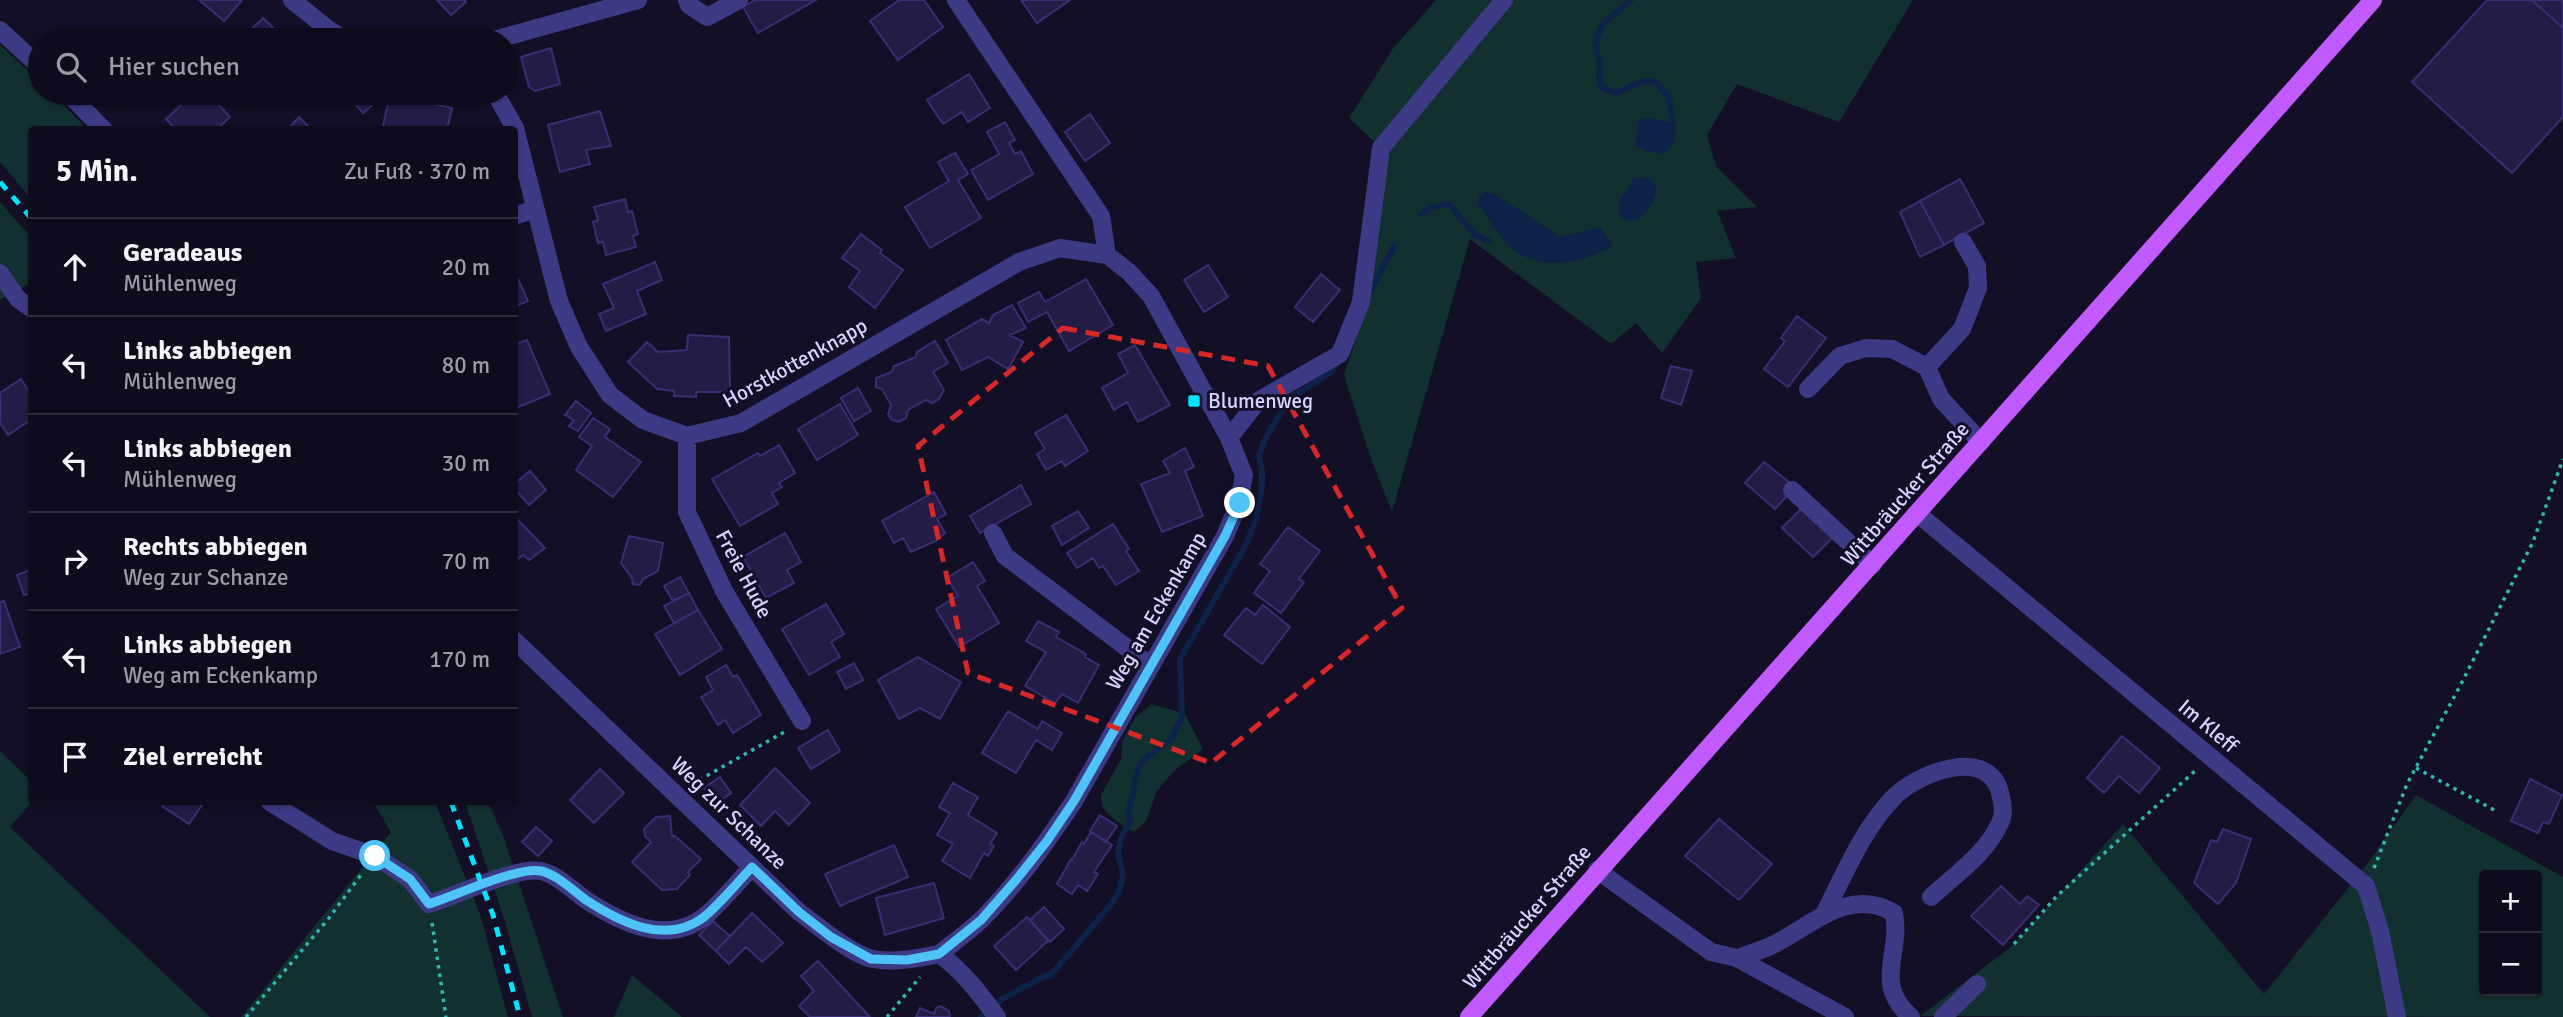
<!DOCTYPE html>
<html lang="de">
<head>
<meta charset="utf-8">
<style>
  body { margin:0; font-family:Signika,sans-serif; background:#1c1929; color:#f1f3f6 }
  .controls { position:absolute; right:21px; bottom:21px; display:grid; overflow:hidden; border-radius:7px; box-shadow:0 2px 5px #0004 }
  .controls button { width:63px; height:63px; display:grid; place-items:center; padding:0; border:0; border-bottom:2px solid #2e2b3b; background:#0e0b1c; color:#f1f3f6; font:35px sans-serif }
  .stop { position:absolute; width:21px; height:21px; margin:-16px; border:5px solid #4fc3f7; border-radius:50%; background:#fff }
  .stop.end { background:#4fc3f7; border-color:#fff; box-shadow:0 2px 7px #0008 }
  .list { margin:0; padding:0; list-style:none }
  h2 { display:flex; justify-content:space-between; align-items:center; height:91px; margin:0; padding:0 28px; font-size:30px }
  h2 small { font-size:23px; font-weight:400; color:#9b9ba3 }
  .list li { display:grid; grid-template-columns:46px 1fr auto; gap:21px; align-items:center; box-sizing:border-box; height:98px; padding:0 28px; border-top:2px solid #2e2b3b }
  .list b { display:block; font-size:26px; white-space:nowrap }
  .list p { margin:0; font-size:23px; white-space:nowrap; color:#9b9ba3 }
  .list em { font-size:23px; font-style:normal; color:#9b9ba3 }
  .icon { flex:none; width:38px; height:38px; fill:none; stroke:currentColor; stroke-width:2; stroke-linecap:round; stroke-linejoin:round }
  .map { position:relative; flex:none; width:2563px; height:1017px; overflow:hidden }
  .search { position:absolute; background:#0e0b1c; box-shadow:0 2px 5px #0004; left:28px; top:28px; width:490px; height:77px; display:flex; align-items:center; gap:18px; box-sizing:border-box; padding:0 24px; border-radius:38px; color:#9b9ba3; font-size:26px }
  .panel { position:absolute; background:#0e0b1c; box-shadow:0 2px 5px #0004; left:28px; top:126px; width:490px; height:679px; border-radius:7px }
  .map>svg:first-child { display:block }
  .green { fill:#12302f; fill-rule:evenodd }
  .water { fill:#0c2248 }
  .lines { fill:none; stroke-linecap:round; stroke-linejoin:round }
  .stream { stroke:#0c2248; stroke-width:6 }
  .building { fill:#241b47; stroke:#3b2d73; stroke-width:2 }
  .path { stroke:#2fb8b0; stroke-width:3.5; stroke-dasharray:3.5 5; stroke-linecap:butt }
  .minor { stroke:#3d3a85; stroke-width:18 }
  .major { stroke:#c25bff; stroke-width:18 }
  .rail { stroke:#00e5ff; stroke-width:5; stroke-dasharray:10 9; stroke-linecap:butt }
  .route { stroke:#4fc3f7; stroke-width:9 }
  .marked { fill:none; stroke:#d62828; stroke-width:5; stroke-dasharray:14 9; stroke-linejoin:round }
  .poi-dot { fill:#00e5ff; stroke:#130f26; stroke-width:2.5 }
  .labels { text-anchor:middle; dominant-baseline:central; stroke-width:6; stroke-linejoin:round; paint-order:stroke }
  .street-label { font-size:21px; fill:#d9d4ff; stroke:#130f26 }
  .poi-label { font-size:21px; fill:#d9d4ff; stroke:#130f26; text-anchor:start }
</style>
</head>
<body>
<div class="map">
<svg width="2563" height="1017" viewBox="0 0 2563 1017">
  <rect width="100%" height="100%" fill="#130f26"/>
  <path class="green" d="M1436,0H1913L1839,122L1737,84L1707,135L1716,166L1757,207L1717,211L1736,258L1696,262L1701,298L1662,353L1636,323L1611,344L1470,239L1392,512L1370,456L1344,375L1370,297L1381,148L1349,118L1394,47Z
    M0,45L40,82V93H52L87,129L32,130L31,199L0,162Z
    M0,202L32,238L31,287L28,284L10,296L0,299Z
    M1152,704L1185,714L1203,749L1174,771L1157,791L1146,821L1134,832C1121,824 1099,813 1101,795L1121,759L1122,742L1135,717Z
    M0,751L31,781L32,802L10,827L210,1017H0Z
    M2416,795L2563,877V1017L1920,1016L2011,947L2123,824L2264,994L2368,863ZM2484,875H2537V991H2484Z
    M373,802H435L481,917L508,1017H241L391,832Z
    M465,802H488L504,838L563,1017H532L502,912Z
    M632,975L682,1017H614Z"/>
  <path class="water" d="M1647,117L1673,123C1680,136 1672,146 1664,154L1648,152L1635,145L1639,120Z
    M1643,177L1651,180L1657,188C1654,205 1638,233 1618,215L1620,199L1634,178Z
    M1486,192L1496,195L1561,237L1600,227L1613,246C1583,262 1546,272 1515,251C1503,243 1488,217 1478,205L1479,196Z"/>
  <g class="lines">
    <path class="stream" d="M1631,0C1616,14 1594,24 1596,48C1596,54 1600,59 1600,64C1600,73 1597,78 1601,87L1616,93L1644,81H1655L1669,97L1673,123
      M1421,214L1430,208L1449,204L1475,235L1489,241
      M1369,294L1394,246
      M981,1017L1002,999L1045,976H1050L1109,907L1119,892L1123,874L1118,854L1121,838L1130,821L1128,810L1133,795L1135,778L1140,765L1145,759L1172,738L1182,716L1180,659L1246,545L1256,519L1262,487V470L1259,457L1265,439L1285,406L1294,396L1331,372L1339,361"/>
  </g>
  <path class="building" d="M199,0H242L224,21Z
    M437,0H464L466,2L451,15Z
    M755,0H816L758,33L743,7Z
    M899,0H924L943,27L898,60L870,21Z
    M1021,0H1070L1037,23Z
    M2487,0H2532L2563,28V117L2512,173L2412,82Z
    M2532,0H2563V28Z
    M263,18L286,40H240Z
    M551,48L560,84L535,91L529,87L521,57Z
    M969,74L990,108L968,122L962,112L943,124L927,100Z
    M194,93H208L230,117L216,130H176L166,119Z
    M361,93H372L378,100L363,113L352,100Z
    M408,93L428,96L426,102L452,108L447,130H382L390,95L406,99Z
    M600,111L611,146L586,150L590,164L560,172L548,125Z
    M1090,114L1110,143L1085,161L1065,132Z
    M299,117L312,130H287Z
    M1005,122L1015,140L1009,143L1015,154L1021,151L1033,174L988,200L971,170L999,154L987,132Z
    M955,153L968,174L958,180L981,218L930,248L905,207L949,181L938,162Z
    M1960,179L1984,223L1944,245L1920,201Z
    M625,199L628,212L632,211L638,234L633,236L636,247L606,255L603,242L598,243L593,222L598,220L594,207Z
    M1920,201L1944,245L1920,257L1900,212Z
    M861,234L882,250L880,253L903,270L875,308L849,287L860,271L842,258Z
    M655,262L662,280L637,291L646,314L606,331L599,314L614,308L603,284Z
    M1208,265L1228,297L1204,312L1184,280Z
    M514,270L528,301L514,307Z
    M1321,274L1340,290L1313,322L1295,307Z
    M1086,279L1113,325L1069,351L1047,312L1028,322L1018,303L1039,292L1045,302Z
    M1012,305L1026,328L1010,335L1023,342L1008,369L988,357L962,370L946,340L982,319L989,323L993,315Z
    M1797,316L1826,338L1788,387L1764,369L1785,341L1781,338Z
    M688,335L729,337L730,392H696V397L674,396V391L657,389L628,362L647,342L658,352L687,350Z
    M527,340L550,394L514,409V345Z
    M935,341L948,363L933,372L944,390L939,399L932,403L926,400L908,410L906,418L899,422L892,420L888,414L891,405L882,389L876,387V378L892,372L894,366L916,357L917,352Z
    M1135,345L1170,405L1138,422L1127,402L1114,410L1102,388L1128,373L1118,354Z
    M1671,366L1692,371L1681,405L1661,398Z
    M21,379L32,396V419L8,435L0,423V393Z
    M858,388L871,411L854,421L841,398Z
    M576,401L591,413L578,431L569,426L574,420L565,415Z
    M840,404L858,435L817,460L798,429Z
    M1066,415L1088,451L1065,466L1062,461L1046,470L1037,454L1045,449L1035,433Z
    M593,418L610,429L605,437L641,462L613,497L576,470L592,446L579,437Z
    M779,445L795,473L779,483L782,487L772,493L778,504L740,526L712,479L758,453L760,456Z
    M1185,448L1194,467L1185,471L1203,516L1162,532L1141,484L1170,473L1163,461Z
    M1764,462L1795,487L1775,509L1745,483Z
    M530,471L546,490L529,505L514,488V484Z
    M1021,485L1031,504L980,533L970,516Z
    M934,492L946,514L937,519L945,533L936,541L911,552L903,538L894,543L882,521Z
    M1803,507L1834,536L1813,557L1782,528Z
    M1078,511L1089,528L1062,545L1052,526Z
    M514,516L545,548L529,560L523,555L514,562Z
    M1113,524L1129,549L1126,551L1139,571L1116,585L1103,566L1099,568L1093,558L1077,568L1067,553Z
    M1288,527L1320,551L1299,579L1304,582L1281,613L1254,593L1270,571L1260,564Z
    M785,533L801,562L787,570L794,583L766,598L743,557Z
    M629,536L663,543L658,571L643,579L640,585L633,584L632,578L621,563Z
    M973,562L985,581L977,586L999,623L959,647L936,609L958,596L947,578Z
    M32,569V593L24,595L17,575Z
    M680,577L689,593L673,601L664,586Z
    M689,593L698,610L674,623L664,606Z
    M4,601L20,647L0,654V602Z
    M826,604L844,634L831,642L840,657L809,675L782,629Z
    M1263,605L1290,627L1262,664L1224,635L1246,608L1255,615Z
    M698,610L722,649L680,675L655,634Z
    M1038,621L1059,632L1056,637L1086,654L1085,657L1099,665L1078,703L1062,694L1055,703L1025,686L1046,652L1026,641Z
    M918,657L961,682L940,719L920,708L899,719L878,680Z
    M854,663L863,680L846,689L837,672Z
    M726,665L733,677L737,675L761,715L733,733L725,720L718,725L701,697L713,690L706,677Z
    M1008,711L1038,729L1042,721L1062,733L1052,750L1036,740L1016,773L982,753Z
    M828,730L840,751L811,769L798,748Z
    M2122,736L2160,768L2139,793L2119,776L2104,793L2087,778Z
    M775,768L810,803L789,825L775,811L761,826L740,805Z
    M600,769L624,793L594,823L570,800Z
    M720,777L731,793L715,804L704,788Z
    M2530,779L2562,795L2549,824L2543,822L2538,833L2511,821Z
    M953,783L978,797L968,815L997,833L990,844L994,846L988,856L984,853L970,878L942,861L953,844L937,835L950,813L939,807Z
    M166,802H204L189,824L162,806Z
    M1100,815L1117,826L1106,842L1090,831Z
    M670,816L672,836H675L701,859L688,872L690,875L677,889L662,890L632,862L651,842L645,836L644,829L656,817Z
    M1719,819L1772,864L1739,900L1685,856Z
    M536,827L552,841L538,856L522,842Z
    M2223,829L2251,839L2236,883L2218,904L2194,883L2211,840L2217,842Z
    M1091,832L1112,845L1094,872L1098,874L1087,891L1078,885L1072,894L1057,884L1071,859L1072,860L1082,842L1084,844Z
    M894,845L908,877L840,906L825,874Z
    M934,883L944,918L885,935L876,898Z
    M2001,886L2020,904L2027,896L2039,905L2003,945L1971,916Z
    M1044,907L1064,929L1050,942L1030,920Z
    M752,913L783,943L762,962L746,947L729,964L716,951Z
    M1027,917L1048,941L1016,970L994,946Z
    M713,921L730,936L716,951L699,935Z
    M818,961L870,1017H810L799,1006L814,991L801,976Z
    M941,1006L949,1011L950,1017H916L920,1008L934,1014L936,1008Z"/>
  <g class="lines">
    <path class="path" d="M2416,768L2498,812
      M692,784L786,731
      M2374,868L2407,784L2460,686L2533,542L2563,459
      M432,923L446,1017
      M2014,944L2056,897L2196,770
      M246,1017L329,918L363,872
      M887,1017L920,977"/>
    <path class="minor" d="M292,0L329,30L346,40
      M687,0L689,5L707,17L739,0
      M0,30L40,67
      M494,40L638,0
      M68,93L104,130
      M493,93L499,100L515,128L559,301L579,347L610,395L643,420L687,436L741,423L1019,262L1060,248L1107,255
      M514,216L535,209
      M0,273L18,299L32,309
      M1927,367L1962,329L1978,288L1977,266L1963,242
      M1808,389L1840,356L1866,348L1892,349L1927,367L1941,399L1981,442
      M687,436V512L724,591L802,721
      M1229,438L1258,401L1340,354L1361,302L1381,148L1504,0
      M1792,490L1873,565
      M1918,514L2366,886L2380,931L2397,1017
      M993,533L1005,556L1151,666
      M514,640L799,912C817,925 852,955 873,959C895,963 918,958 939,954
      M270,802L332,841L375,856L410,879L429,904C455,896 517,866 541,871C558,875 572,890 586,900C620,922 666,946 704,917C721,903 737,883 752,867
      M1597,870L1711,952L1737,958L1845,1017
      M1824,914C1844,875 1862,831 1892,799C1916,773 1992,743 2001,797C2003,805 2004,816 2000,823C1986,854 1955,875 1931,897
      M939,954C953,943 968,932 981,920C1017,884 1046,843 1074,801L1225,536L1239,503L1244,475L1229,438L1151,296L1129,272L1107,255L1101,216L956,0
      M939,954C963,971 980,994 997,1017
      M1737,958C1749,954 1762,950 1773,945C1811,926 1850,886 1894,913C1902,954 1872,983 1911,1017
      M1943,1017L1977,984"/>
    <path class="major" d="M1469,1017L2373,0"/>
    <path class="rail" d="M0,182L32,219
      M451,802L493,915L520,1017"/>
  </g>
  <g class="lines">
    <path class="route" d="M375,856L410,879L429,904C455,896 518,866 541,871C558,875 572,890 586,900C620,922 666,946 704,917C721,903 737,883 752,867L799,912L831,937L871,959L907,960L939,954L981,920L1016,880L1047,841L1074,801L1225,536L1240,503"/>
  </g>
  <path class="marked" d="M1063,328L1268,366L1402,608L1211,763L968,673L918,446Z"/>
  <rect class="poi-dot" x="1187" y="394" width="14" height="14" rx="3.5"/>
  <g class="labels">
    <g class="street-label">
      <text transform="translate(795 363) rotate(-29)">Horstkottenknapp</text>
      <text transform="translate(1905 494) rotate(-49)">Wittbräucker Straße</text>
      <text transform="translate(744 574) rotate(62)">Freie Hude</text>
      <text transform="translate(1156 611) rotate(-60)">Weg am Eckenkamp</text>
      <text transform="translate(2208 726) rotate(40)">Im Kleff</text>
      <text transform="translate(729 813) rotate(44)">Weg zur Schanze</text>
      <text transform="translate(1527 917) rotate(-49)">Wittbräucker Straße</text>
    </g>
    <g class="poi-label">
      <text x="1208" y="401">Blumenweg</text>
    </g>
  </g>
</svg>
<div class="controls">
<button>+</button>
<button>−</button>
</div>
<div class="stop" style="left:375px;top:856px"></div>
<div class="stop end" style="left:1240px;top:503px"></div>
<div class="search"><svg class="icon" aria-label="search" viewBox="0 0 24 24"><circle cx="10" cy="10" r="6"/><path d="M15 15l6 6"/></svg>Hier suchen</div>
<section class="panel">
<h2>5 Min.<small>Zu Fuß · 370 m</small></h2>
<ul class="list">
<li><svg class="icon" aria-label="ahead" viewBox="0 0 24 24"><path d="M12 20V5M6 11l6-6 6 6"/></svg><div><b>Geradeaus</b><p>Mühlenweg</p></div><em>20 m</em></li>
<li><svg class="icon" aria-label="left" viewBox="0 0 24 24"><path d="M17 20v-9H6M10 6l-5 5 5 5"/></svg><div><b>Links abbiegen</b><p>Mühlenweg</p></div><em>80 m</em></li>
<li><svg class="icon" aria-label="left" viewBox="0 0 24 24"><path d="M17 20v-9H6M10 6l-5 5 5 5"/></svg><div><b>Links abbiegen</b><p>Mühlenweg</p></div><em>30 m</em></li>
<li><svg class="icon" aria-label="right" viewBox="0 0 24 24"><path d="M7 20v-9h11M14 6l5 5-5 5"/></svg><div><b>Rechts abbiegen</b><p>Weg zur Schanze</p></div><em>70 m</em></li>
<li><svg class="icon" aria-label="left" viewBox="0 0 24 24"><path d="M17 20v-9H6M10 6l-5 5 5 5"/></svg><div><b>Links abbiegen</b><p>Weg am Eckenkamp</p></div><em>170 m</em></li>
<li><svg class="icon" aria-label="arrive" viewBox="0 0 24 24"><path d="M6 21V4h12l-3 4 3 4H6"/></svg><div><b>Ziel erreicht</b></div></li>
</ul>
</section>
</div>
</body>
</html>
